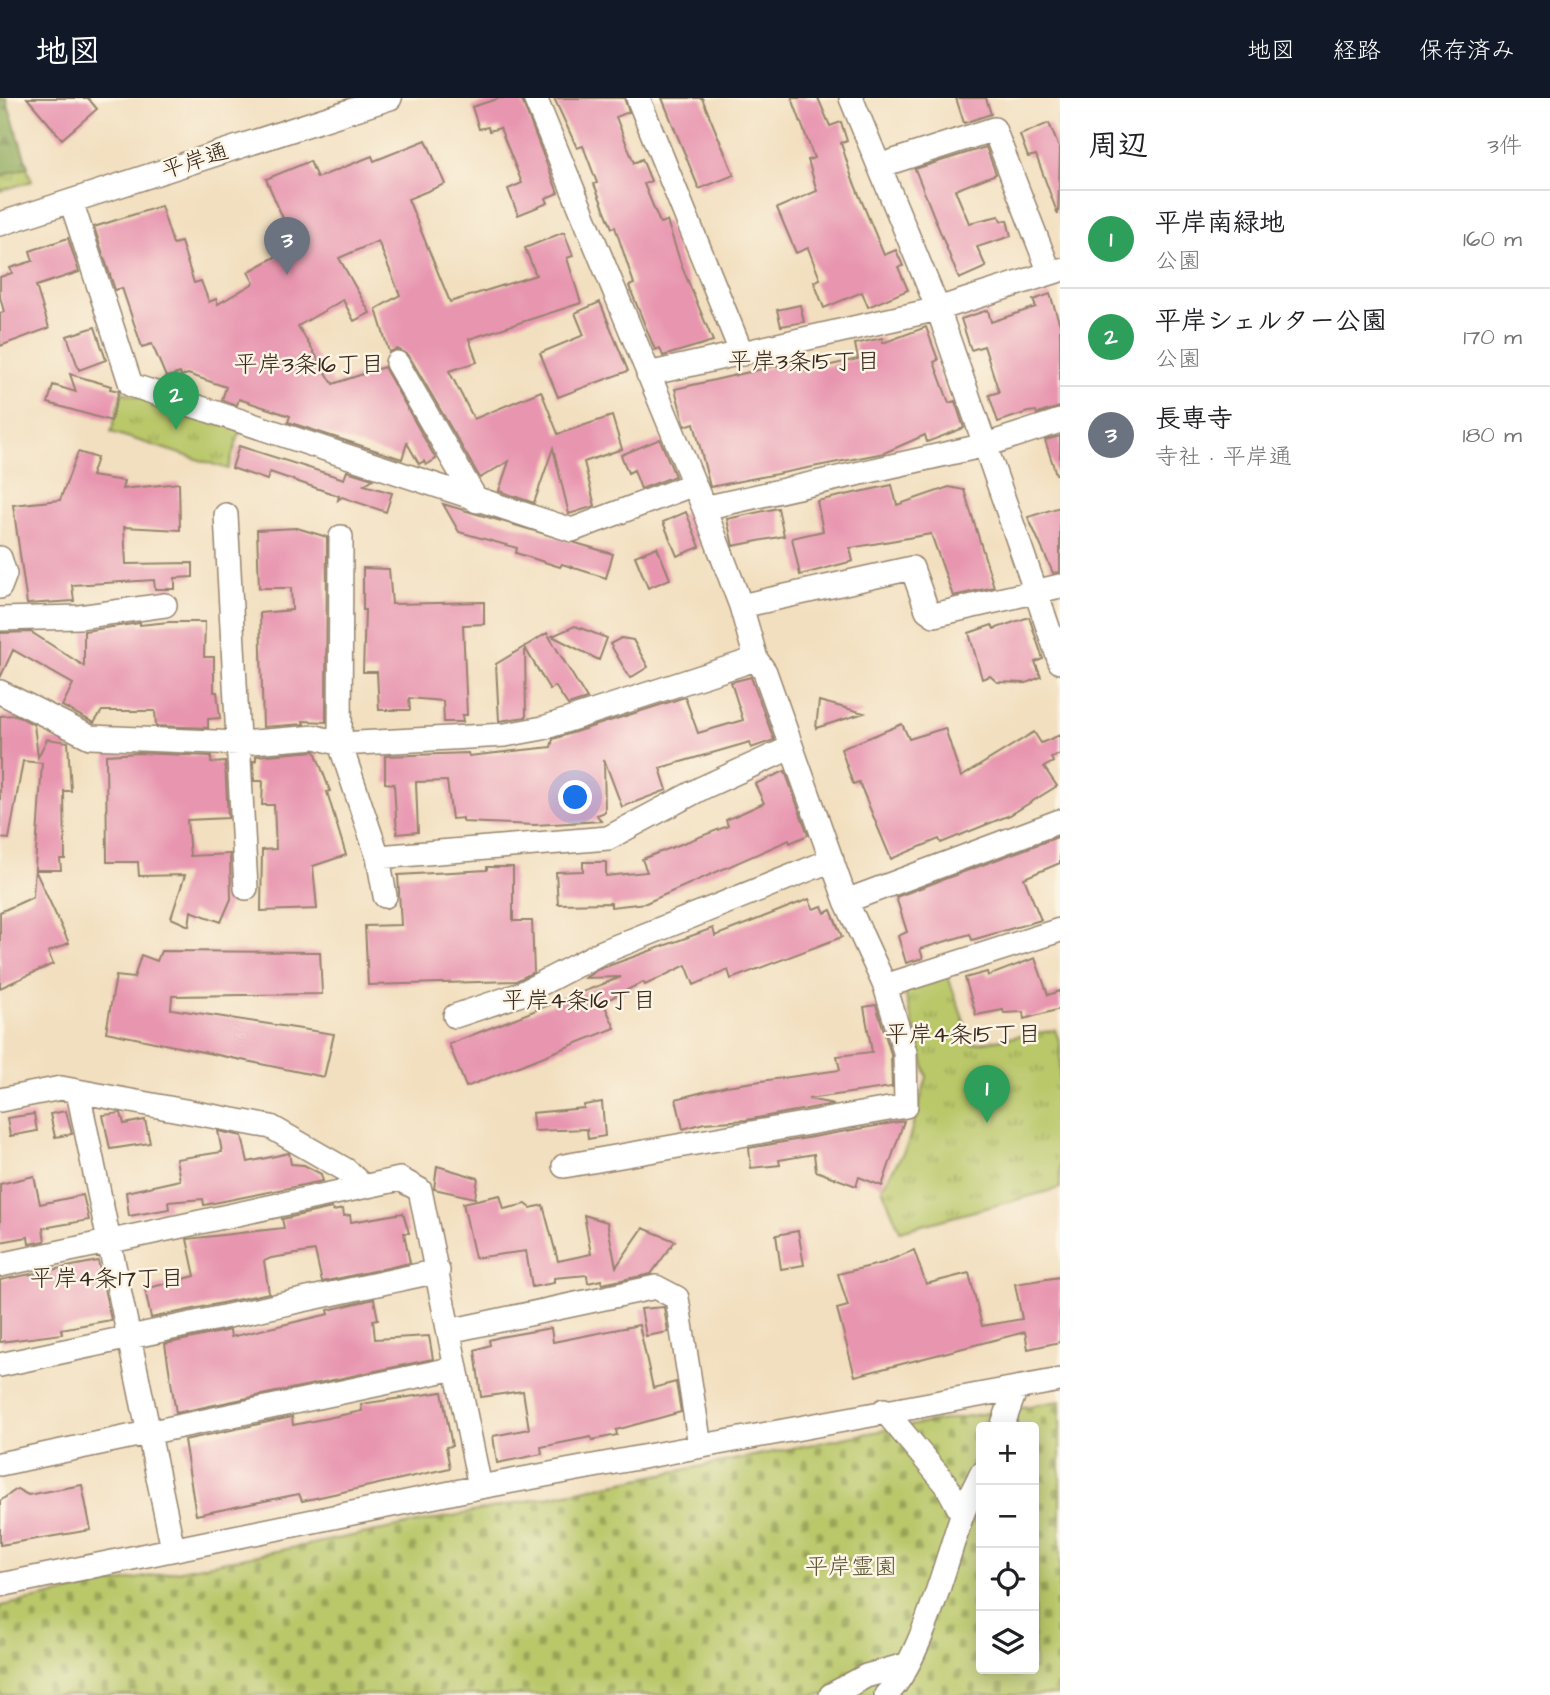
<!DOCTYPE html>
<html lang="ja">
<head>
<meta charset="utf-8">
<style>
  body { margin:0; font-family:"Architects Daughter","Klee One",sans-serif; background:#f2f2f2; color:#202124 }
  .controls { position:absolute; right:21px; bottom:21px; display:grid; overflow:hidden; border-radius:7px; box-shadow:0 4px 18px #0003 }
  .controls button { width:63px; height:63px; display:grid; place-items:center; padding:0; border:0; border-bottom:2px solid #e0e0e0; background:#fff; color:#202124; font:35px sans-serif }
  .you { position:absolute; left:576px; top:700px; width:24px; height:24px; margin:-18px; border:5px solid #fff; border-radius:50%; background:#1a73e8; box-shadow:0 0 0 10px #1a73e833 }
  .badge { display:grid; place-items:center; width:46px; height:46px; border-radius:50%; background:#111827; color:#fff; font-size:23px; font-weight:700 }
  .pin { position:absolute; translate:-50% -58px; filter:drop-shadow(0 2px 4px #0008) }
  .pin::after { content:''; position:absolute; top:37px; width:24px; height:21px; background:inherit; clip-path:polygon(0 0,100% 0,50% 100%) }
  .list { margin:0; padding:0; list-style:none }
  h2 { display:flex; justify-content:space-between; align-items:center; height:91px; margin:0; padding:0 28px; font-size:30px }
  h2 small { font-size:23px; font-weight:400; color:#757577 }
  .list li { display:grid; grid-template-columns:46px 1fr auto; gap:21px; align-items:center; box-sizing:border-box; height:98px; padding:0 28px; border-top:2px solid #e0e0e0 }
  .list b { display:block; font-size:26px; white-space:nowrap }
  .list p { margin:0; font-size:23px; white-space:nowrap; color:#757577 }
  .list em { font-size:23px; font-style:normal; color:#757577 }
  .icon { flex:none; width:38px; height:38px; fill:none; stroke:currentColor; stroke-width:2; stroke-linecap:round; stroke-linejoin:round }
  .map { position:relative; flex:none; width:1060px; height:1597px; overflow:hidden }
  header { display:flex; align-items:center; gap:42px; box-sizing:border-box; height:98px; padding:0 35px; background:#111827; color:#fff }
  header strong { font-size:33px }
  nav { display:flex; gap:38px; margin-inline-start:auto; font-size:24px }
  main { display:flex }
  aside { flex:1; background:#fff }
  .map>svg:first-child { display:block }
  .grass { fill:url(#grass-tufts); stroke:#7a7944; stroke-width:2 }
  .forest { fill:url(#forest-firs); stroke:#676b3e; stroke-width:2 }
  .cemetery { fill:url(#cemetery-stones); stroke:#7a7944; stroke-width:2; fill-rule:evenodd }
  .building { fill:#e896b0 }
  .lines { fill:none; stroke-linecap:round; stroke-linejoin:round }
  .minor-casing { stroke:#96846e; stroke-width:26 }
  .minor { stroke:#fff; stroke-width:23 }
  .labels { text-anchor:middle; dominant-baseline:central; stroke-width:5; stroke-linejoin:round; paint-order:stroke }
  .street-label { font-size:23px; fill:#3b2a1e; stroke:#fcf5e5 }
  .park-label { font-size:23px; fill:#5b5231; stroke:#fcf5e5 }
  .neighbourhood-label { font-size:24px; fill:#3b2a1e; stroke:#fcf5e5 }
</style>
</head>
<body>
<header>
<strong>地図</strong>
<nav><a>地図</a><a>経路</a><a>保存済み</a></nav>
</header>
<main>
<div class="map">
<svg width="1060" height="1597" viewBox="0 0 1060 1597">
  <defs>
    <pattern id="grass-tufts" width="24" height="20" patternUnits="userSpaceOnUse" patternTransform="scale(1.75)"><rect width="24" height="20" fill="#bac86a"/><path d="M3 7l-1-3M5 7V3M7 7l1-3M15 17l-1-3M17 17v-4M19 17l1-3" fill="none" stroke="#98a357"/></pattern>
    <pattern id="forest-firs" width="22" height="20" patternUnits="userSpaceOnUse" patternTransform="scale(1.75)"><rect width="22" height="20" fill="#93ac5e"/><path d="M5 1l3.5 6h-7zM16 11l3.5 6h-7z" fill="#798c4d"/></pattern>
    <pattern id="cemetery-stones" width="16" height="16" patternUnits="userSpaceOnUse" patternTransform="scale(1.75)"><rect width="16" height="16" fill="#bac86a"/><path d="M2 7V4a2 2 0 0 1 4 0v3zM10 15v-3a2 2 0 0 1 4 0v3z" fill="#98a357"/></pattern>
  </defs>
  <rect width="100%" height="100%" fill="#fcf5e5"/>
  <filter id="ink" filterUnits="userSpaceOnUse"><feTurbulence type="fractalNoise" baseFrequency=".0143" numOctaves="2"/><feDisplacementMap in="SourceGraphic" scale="14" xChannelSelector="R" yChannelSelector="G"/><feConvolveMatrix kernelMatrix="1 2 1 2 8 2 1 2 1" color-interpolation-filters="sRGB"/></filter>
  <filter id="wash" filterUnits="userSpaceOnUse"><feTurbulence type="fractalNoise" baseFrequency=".00686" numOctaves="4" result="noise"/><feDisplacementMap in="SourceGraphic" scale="28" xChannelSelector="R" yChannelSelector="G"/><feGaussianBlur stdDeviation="1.57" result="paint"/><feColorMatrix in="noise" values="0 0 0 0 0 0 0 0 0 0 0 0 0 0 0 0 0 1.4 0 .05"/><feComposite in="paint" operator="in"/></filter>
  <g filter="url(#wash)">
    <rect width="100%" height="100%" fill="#f2dfbf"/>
    <path class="grass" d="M0,0L32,83L0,93Z
      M122,294L241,331L228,371L111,334Z
      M946,873L972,946L1055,932L1060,945V1090L900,1133L882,1090L907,1048L927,979L903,888Z"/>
    <path class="forest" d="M0,0H6L28,69L0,78Z"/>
    <path class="cemetery" d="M1060,1303V1597H0V1508L884,1332ZM981,1329H1034V1571H981Z"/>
    <g id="blocks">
      <path class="building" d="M27,0H88L97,11L62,41Z
        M500,0H521L558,95L546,100L548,105L518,117L508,91L522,85L500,30L489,33L488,29L479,31L472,9Z
        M554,0H624L629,14L616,19L634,65L642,61L651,83L644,86L660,125L667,123L682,169L713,243L663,258L660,250L655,252L629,188L634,186L615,129L612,130L594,86L597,85L583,48L577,50Z
        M662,0H702L734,77L699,91Z
        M792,0H818L830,28L841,24L847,43L841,45L852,80L884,157L896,152L903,168L898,169L908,192L868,209L862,194L824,210L814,184L820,181L808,150L796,155L777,110L817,93L808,62L814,60Z
        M956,0H986L991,16L964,25Z
        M1049,25L1060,52L1058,117L1036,57L1028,59L1020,37Z
        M426,42L445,86L408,101L450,204L536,177L525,150L564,134L573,158L567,160L581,205L469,241L477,264L449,273L474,321L541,293L558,336L612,318L622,351L584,364L595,408L569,416L553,350L534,405L499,393L509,363L480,380L409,258L398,251L389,254L376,211L400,197L378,143L339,160L370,215L354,223L343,202L298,228L333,286L384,269L436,361L426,367L424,363L419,366L407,345L402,361L288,324L290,318L239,301L237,307L222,302L226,289L188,276L181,278L180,275L166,279L152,246L142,249L122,190L115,192L94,129L161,108L173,146L181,144L194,185L201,183L209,204L216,201L218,206L254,185L248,174L295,148L266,81L310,63L317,80L372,58L374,63Z
        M986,49L996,76L955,92L969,125L999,118L1001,123L1007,122L1011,138L977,149L986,169L959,181L915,71Z
        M68,140L79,174L36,188L49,230L0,248V215L4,214L0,199V179L12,175L10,170L33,163L30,153Z
        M1050,196L1060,227V309L1037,316L1036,313L1028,314L998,324L989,297L999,294L984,248L971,252L961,221L988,212L991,224L1036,209L1033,202Z
        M600,204L628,273L558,299L540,255L584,237L575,215Z
        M800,207L804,224L781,228L777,212Z
        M95,229L106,262L79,272L67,238Z
        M926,229L938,262L934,264L949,305L955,303L964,330L927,344L925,337L884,355L710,389L694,325L685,328L675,291L802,262L804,273L858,261L855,246L882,240L883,245Z
        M70,276L111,288L110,291L119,293L111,323L48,305L53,287L76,294Z
        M1060,338V376H1056L1045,342Z
        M660,341L675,378L641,391L634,372L628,375L621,357Z
        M239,348L344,381L347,373L373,381L364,387L392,395L386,414L342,399L338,402L339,398L270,374L267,382L232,370Z
        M78,354L97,360L91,378L124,383L122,391L179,385L180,432L124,429L126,466L193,465V479L175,480V491H155L154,482L72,487L74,503L27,506L13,407L60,402Z
        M892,387L897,407L949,389L964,392L994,489L953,498L931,436L850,450L853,463L800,477L792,440L823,433L817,403Z
        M443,406L613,456L606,480L562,466L560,469L516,455L517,450L459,434Z
        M1060,409V474L1053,475L1028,419Z
        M778,410L784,438L733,448L727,421Z
        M686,414L700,449L677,458L663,424Z
        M297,430L327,439L326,624L303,623L304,626L263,629L260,515L292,512L291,490H259L257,432Z
        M657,449L670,481L648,490L635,458Z
        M363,470L389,471L392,506L484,504V526L463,527L467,617H462L463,624H444L443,603L409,600L410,612H379L377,574H363L365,512H363Z
        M1029,519L1043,561L1035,564L1041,579L1026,585L997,584L990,578L982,581L969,535L992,527L994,531Z
        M169,524H205L204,559H214V594H217L220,620L208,621V630L156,628L155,613H102L94,625L62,608L73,586L13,552L0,580V535L31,534L84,568V533L140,525V527Z
        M575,528L607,540L599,562L552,538Z
        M547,535L587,601L568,607L555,588L550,592L525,550L526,619L499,623L496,566Z
        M621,540L633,542L648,569L630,580L610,546Z
        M751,579L774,642L751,650L750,644L660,670L667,692L622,709L604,661L605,714L597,717L601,723L535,727L463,724V720L452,721L447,683L416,684L418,734L397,736L394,686L385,685V658L468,655L469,658L551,649L553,641L685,599L698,635L743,622L731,584Z
        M819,603L864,615L816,630Z
        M16,617L34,627L38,659L47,641L68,644L71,693H64L65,761H60L61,772H35L69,845L48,854L53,866L0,890V814L33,799L42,665L23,663L9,741L0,740V618Z
        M902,626L909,641L945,630L961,679L1034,634L1041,645L1060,637V656L1051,660L1053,664L1044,669L1057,688L1010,717L941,745L939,741L891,761L859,684L853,686L841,651Z
        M315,653L330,693L327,694L346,757L313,768L317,811L261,813L262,752L276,751L274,707H262L263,683H254L253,663H256V658Z
        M138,655L211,658V665L225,664L228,720L187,722L190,758L230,756L231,801L221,824L191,813L189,828L171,820L185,777L139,778L138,764H107L106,657Z
        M785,673L808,737L790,745L789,742L646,805L611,809V805L558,806L556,774L583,773V764H606V778L647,774L642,761L728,728L726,722L764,705L755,686Z
        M1060,738V765L1024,780L1041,822L972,842L970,836L920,851L923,860L906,865L898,838L907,834L896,799Z
        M487,769H513V823H532L534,874L516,883L368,887L365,828L401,827L398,777L487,772Z
        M809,801L813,811L822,808L825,815L831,812L842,839L731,881L728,872L694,887L686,867L645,887L643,884L603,904L615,930L466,989L449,946L621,879L585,880L597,872L713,830L715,838Z
        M161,853L320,854L322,896L172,898L171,911L334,936L324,979L106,934L116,878L134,880L141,857L157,863Z
        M1035,860L1048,897L1060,893V911L1024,921L1023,914L1004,915L1003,912L976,917L965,880L987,874L988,878Z
        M876,907L891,956L892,989L808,1001L834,1006L746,1022L704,1025L683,1031L676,1001L726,988L840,972L837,958L872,954L864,909Z
        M602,1004L605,1038L588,1041L587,1031L534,1033L532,1015L584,1010V1007Z
        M66,1013L72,1036L55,1039L50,1016Z
        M121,1015L124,1026L145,1022L150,1045L110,1051L103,1017Z
        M34,1016L37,1033L10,1038L7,1020Z
        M904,1023L882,1088L859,1079L856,1088L816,1073L814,1056L779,1062L780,1067L751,1070L749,1050Z
        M218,1033L242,1038L248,1064L289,1055L291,1066L304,1067L321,1076L323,1083L204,1107L203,1101L168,1104L169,1111L129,1118L126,1094L180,1082L176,1061L222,1054Z
        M437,1068L478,1080L475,1100L434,1091Z
        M34,1078L40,1106L83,1097L89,1122L43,1130L45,1143L29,1146L28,1139L0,1144V1086Z
        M500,1097L504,1111L526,1106L531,1110L543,1107L558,1163L591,1156L584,1117L607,1124L616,1169L643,1130L675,1143L651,1176L602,1186L601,1182L588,1185L587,1177L554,1180V1185L532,1189L526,1153L475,1160L463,1105Z
        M332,1110L333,1113L343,1111L344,1118L350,1117L351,1124L403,1115L409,1135H404L410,1165L322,1184L315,1153L271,1160L264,1163L269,1195L151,1220L145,1191L195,1178L187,1141L284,1130L282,1121Z
        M798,1133L804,1167L781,1171L776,1137Z
        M914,1152L926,1186L969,1175L982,1228L1022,1221L1015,1186L1060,1179V1244L1028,1251L1025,1234L855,1278L837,1211L848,1208L838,1176L883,1165Z
        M98,1163L111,1222L61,1231L62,1236L0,1244V1182Z
        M374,1201L378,1221L373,1222L375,1241L429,1238L433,1261L176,1315L165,1246L230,1232L231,1239L329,1216L328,1212Z
        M664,1209L668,1234L646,1238L641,1211Z
        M639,1227L653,1290L676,1284L681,1314L616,1332L617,1337L592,1342L591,1339L541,1349L542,1356L497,1365L493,1338L529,1331L523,1293L481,1299L475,1252L490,1247L489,1242L500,1239L551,1230L553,1244Z
        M442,1294L452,1348L446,1349L450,1370L302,1403L299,1396L196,1417L184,1342L292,1319L293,1327L362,1313L361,1306Z
        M82,1387L91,1432L0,1447V1403L17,1391L28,1397Z"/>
    </g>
  </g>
  <g filter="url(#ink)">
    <use href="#blocks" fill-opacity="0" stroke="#96846e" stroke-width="2"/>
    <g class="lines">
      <defs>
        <path id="minor" d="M535,0L704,410L741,508L756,561L765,574L846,803L885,888L905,954L906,1008L564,1068
          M638,0L742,256
          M851,0L938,211L1060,564
          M879,68L994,31L1050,175
          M71,103L131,287L572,432L694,386
          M0,126L390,0
          M397,265L477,403
          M648,276L938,211L1060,172
          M704,410L986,347L1060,323
          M226,417L246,790
          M341,439L340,646L378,759L385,798
          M0,460L5,476L0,489
          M741,508L912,470L927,512L934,517L1060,488
          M0,521L79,519L165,507
          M0,594L90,639L240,645L316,639L340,646L505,637L543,630L756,561
          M378,759L608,740L702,690L790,650
          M846,803L1060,723
          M885,888L1060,832
          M455,918L521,896L600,855L832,762
          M78,994L173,1451
          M0,1002L61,990L271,1029L346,1072L363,1088
          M0,1167L400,1081L420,1092L480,1389
          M449,1233L656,1189L677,1200L700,1348
          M0,1267L438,1173
          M884,1312L946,1386L962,1416
          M1002,1329L1016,1290
          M0,1366L456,1270
          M0,1487L480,1389L1060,1282
          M831,1597L866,1578L905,1567
          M886,1597C920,1566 945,1466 961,1420C966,1405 974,1390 981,1376"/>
      </defs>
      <use href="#minor" class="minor-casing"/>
      <use href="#minor" class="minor"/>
    </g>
  </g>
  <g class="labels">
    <g class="street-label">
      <text transform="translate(195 63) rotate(-18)">平岸通</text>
    </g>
    <g class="park-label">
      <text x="851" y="1469">平岸霊園</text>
    </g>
    <g class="neighbourhood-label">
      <text x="804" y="264">平岸3条15丁目</text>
      <text x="309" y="267">平岸3条16丁目</text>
      <text x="579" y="903">平岸4条16丁目</text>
      <text x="963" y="937">平岸4条15丁目</text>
      <text x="107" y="1181">平岸4条17丁目</text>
    </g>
  </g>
</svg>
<div class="controls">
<button>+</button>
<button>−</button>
<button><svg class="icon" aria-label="locate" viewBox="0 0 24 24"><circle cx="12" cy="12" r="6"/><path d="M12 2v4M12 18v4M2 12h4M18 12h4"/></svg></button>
<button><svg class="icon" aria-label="layers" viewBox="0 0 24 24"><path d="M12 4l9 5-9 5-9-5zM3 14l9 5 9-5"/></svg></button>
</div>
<div class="you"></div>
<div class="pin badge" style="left:987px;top:1025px;background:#2e9e5b">1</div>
<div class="pin badge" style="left:176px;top:332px;background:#2e9e5b">2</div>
<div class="pin badge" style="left:287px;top:177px;background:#6b7280">3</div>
</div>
<aside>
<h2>周辺<small>3件</small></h2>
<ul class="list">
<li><span class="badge" style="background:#2e9e5b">1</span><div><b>平岸南緑地</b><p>公園</p></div><em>160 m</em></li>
<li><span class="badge" style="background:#2e9e5b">2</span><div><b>平岸シェルター公園</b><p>公園</p></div><em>170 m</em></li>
<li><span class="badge" style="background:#6b7280">3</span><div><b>長専寺</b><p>寺社 · 平岸通</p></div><em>180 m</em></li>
</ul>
</aside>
</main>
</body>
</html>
